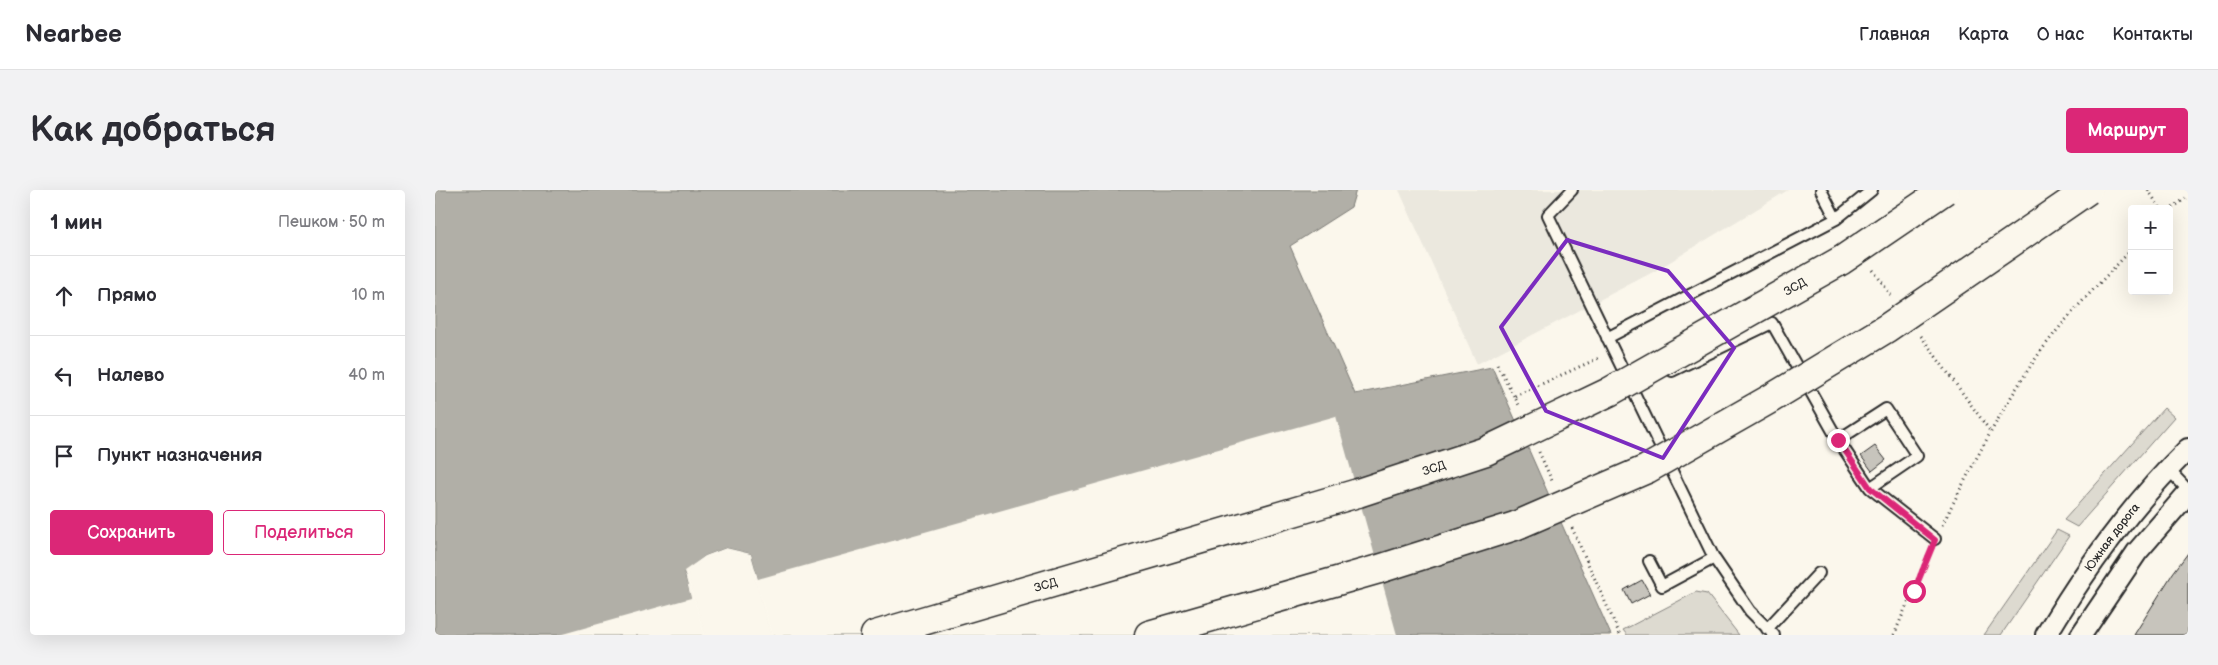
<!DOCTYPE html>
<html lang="ru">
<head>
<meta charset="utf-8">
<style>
  body { margin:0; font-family:"Balsamiq Sans",sans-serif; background:#f2f2f3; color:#2b2b33 }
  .controls { position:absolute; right:15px; top:15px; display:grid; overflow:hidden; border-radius:5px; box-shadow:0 5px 20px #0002 }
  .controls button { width:45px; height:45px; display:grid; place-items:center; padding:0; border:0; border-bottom:1px solid #e1e1e2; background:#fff; color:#2b2b33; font:25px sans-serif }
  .stop { position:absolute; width:15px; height:15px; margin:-11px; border:4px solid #db2777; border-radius:50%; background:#fff }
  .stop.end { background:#db2777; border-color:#fff; box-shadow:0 1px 5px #0008 }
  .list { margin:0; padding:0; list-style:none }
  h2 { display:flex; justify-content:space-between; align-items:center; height:65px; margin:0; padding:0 20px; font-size:21px }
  h2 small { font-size:16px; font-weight:400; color:#7c7c81 }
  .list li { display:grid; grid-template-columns:32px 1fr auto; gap:15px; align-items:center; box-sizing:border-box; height:80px; padding:0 20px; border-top:1px solid #e1e1e2 }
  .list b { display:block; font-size:19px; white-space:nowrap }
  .list em { font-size:16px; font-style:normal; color:#7c7c81 }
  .actions { display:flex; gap:10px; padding:15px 20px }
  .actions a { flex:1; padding:11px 0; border:1px solid #db2777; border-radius:5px; text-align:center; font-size:18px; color:#db2777 }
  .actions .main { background:#db2777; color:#fff }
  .icon { flex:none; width:28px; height:28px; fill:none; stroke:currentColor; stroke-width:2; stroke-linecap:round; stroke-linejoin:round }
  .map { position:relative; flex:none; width:1753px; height:445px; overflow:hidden; border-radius:5px }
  header { display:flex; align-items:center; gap:30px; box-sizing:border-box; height:70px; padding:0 25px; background:#fff; border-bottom:1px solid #e1e1e2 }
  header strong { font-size:24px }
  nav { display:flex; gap:28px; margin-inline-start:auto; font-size:18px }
  .intro { display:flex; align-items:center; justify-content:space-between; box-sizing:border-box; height:120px; padding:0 30px }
  h1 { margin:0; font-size:35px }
  .button { padding:12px 22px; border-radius:5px; background:#db2777; color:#fff; font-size:18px; font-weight:700 }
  main { display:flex; gap:30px; padding:0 30px }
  aside { flex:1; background:#fff; border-radius:5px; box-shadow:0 5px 20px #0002 }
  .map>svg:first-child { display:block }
  .built { fill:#ebe8de }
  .green { fill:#dddad0; stroke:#84827e }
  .water { fill:#b1afa7; stroke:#7b7a75 }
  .pier { fill:#fbf7ec }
  .building { fill:#c7c4bc; stroke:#2b2b2b }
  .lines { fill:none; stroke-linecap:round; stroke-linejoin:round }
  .service-casing { stroke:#2b2b2b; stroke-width:14 }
  .minor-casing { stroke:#2b2b2b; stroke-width:24 }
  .motorway-casing { stroke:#2b2b2b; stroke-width:31 }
  .path { stroke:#2b2b2b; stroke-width:3; stroke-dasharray:1 4; stroke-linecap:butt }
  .service { stroke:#fbf7ec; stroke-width:10 }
  .minor { stroke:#fbf7ec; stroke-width:20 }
  .motorway { stroke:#fbf7ec; stroke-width:28 }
  .motorway-bridge-casing { stroke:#2b2b2b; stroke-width:31; stroke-linecap:butt }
  .motorway-bridge { stroke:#fbf7ec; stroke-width:28 }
  .route { stroke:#db2777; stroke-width:6 }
  .marked { fill:none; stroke:#7b2cbf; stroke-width:4; stroke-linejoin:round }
  .labels { text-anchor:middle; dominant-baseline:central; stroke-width:4; stroke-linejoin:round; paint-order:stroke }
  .street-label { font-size:12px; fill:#2b2b2b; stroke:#fbf7ec }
</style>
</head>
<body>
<header>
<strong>Nearbee</strong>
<nav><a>Главная</a><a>Карта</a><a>О нас</a><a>Контакты</a></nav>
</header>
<div class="intro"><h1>Как добраться</h1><a class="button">Маршрут</a></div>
<main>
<aside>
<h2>1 мин<small>Пешком · 50 m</small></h2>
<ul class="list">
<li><svg class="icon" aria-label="ahead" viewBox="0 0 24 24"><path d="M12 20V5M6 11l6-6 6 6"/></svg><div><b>Прямо</b></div><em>10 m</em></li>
<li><svg class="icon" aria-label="left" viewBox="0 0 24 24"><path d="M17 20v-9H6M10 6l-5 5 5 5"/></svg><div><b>Налево</b></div><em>40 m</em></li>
<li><svg class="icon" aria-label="arrive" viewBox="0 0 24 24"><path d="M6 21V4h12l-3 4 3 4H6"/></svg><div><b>Пункт назначения</b></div></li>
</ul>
<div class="actions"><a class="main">Сохранить</a><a>Поделиться</a></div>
</aside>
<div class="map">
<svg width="1753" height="445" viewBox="0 0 1753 445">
  <rect width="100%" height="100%" fill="#fbf7ec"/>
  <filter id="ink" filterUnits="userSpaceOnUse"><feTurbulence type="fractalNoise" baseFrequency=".02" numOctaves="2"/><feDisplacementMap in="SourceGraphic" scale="10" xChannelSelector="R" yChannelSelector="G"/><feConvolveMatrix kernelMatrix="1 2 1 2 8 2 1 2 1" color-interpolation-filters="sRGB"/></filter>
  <g filter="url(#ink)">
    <path class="built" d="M964,0H1353L1220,81L1042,174Z"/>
    <path class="green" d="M1729,218L1739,227L1642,337L1629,330Z
      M1622,340L1634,346L1566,445H1549Z
      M1261,402L1272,404L1304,445H1192L1188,440Z"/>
    <path class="water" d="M0,0H921L916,17L855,56L920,204L1057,177L1176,445H338L316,364L291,358L270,366L249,382L267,445H0Z"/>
    <path class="pier" d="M901,226L962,445H336L314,366L291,361L271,368L252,382L270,445H124L256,408L249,381L270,366L291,358L316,364L323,389Z"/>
    <path class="building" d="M1440,256L1451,270L1437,281L1426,266Z
      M1753,363V445H1699L1738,383Z
      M1207,390L1215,404L1196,414L1189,400Z"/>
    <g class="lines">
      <defs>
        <path id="service" d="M1137,0L1113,25L1279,368L1315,421L1339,445
          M1386,0L1401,29
          M1172,148L1401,29L1437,0
          M1237,181L1337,133L1403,250L1435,298L1500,349
          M1403,250L1451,219L1482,266L1435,298
          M1733,279L1753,300
          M1214,371L1227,396L1279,368
          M1332,439L1384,383"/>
        <g id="minor">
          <path id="s1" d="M1611,445C1651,378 1697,314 1753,259"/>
          <path d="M1646,445L1702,362L1753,303"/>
        </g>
        <g id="motorway">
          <path id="s2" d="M440,445L923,303"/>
          <path d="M714,445L944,379"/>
        </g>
      </defs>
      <use href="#service" class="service-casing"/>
      <use href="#minor" class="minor-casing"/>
      <use href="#motorway" class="motorway-casing"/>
      <path class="path" d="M1713,0L1726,19
        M1734,21L1753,6
        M1438,80L1456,105
        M1486,146L1555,241
        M1062,174L1085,217
        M1080,206L1164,168
        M1104,262L1118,293
        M1507,335C1536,278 1565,221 1601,168C1628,129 1664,94 1697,59
        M1137,338L1185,445
        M1459,445L1493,365"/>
      <use href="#service" class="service"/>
      <use href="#minor" class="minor"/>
      <use href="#motorway" class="motorway"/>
      <defs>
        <g id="motorway-bridge">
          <path id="s3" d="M923,303L1051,261L1174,202L1407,70L1510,0"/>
          <path d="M944,379L1080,336L1212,279L1335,209L1452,138L1653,0"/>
        </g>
      </defs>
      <use href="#motorway-bridge" class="motorway-bridge-casing"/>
      <use href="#motorway-bridge" class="motorway-bridge"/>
    </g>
  </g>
  <g class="lines" filter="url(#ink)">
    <path class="route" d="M1403,250L1435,298L1500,350L1479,401"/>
  </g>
  <path class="marked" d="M1132,50L1233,81L1299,158L1228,268L1111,221L1066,137Z"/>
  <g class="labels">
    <g class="street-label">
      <text stroke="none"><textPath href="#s3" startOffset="485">ЗСД</textPath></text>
      <text stroke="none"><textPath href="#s3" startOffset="80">ЗСД</textPath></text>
      <text stroke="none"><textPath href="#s1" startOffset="118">Южная дорога</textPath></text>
      <text stroke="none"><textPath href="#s2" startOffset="178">ЗСД</textPath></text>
    </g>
  </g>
</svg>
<div class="controls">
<button>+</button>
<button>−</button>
</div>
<div class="stop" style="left:1479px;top:401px"></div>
<div class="stop end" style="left:1403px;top:250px"></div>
</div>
</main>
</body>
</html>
